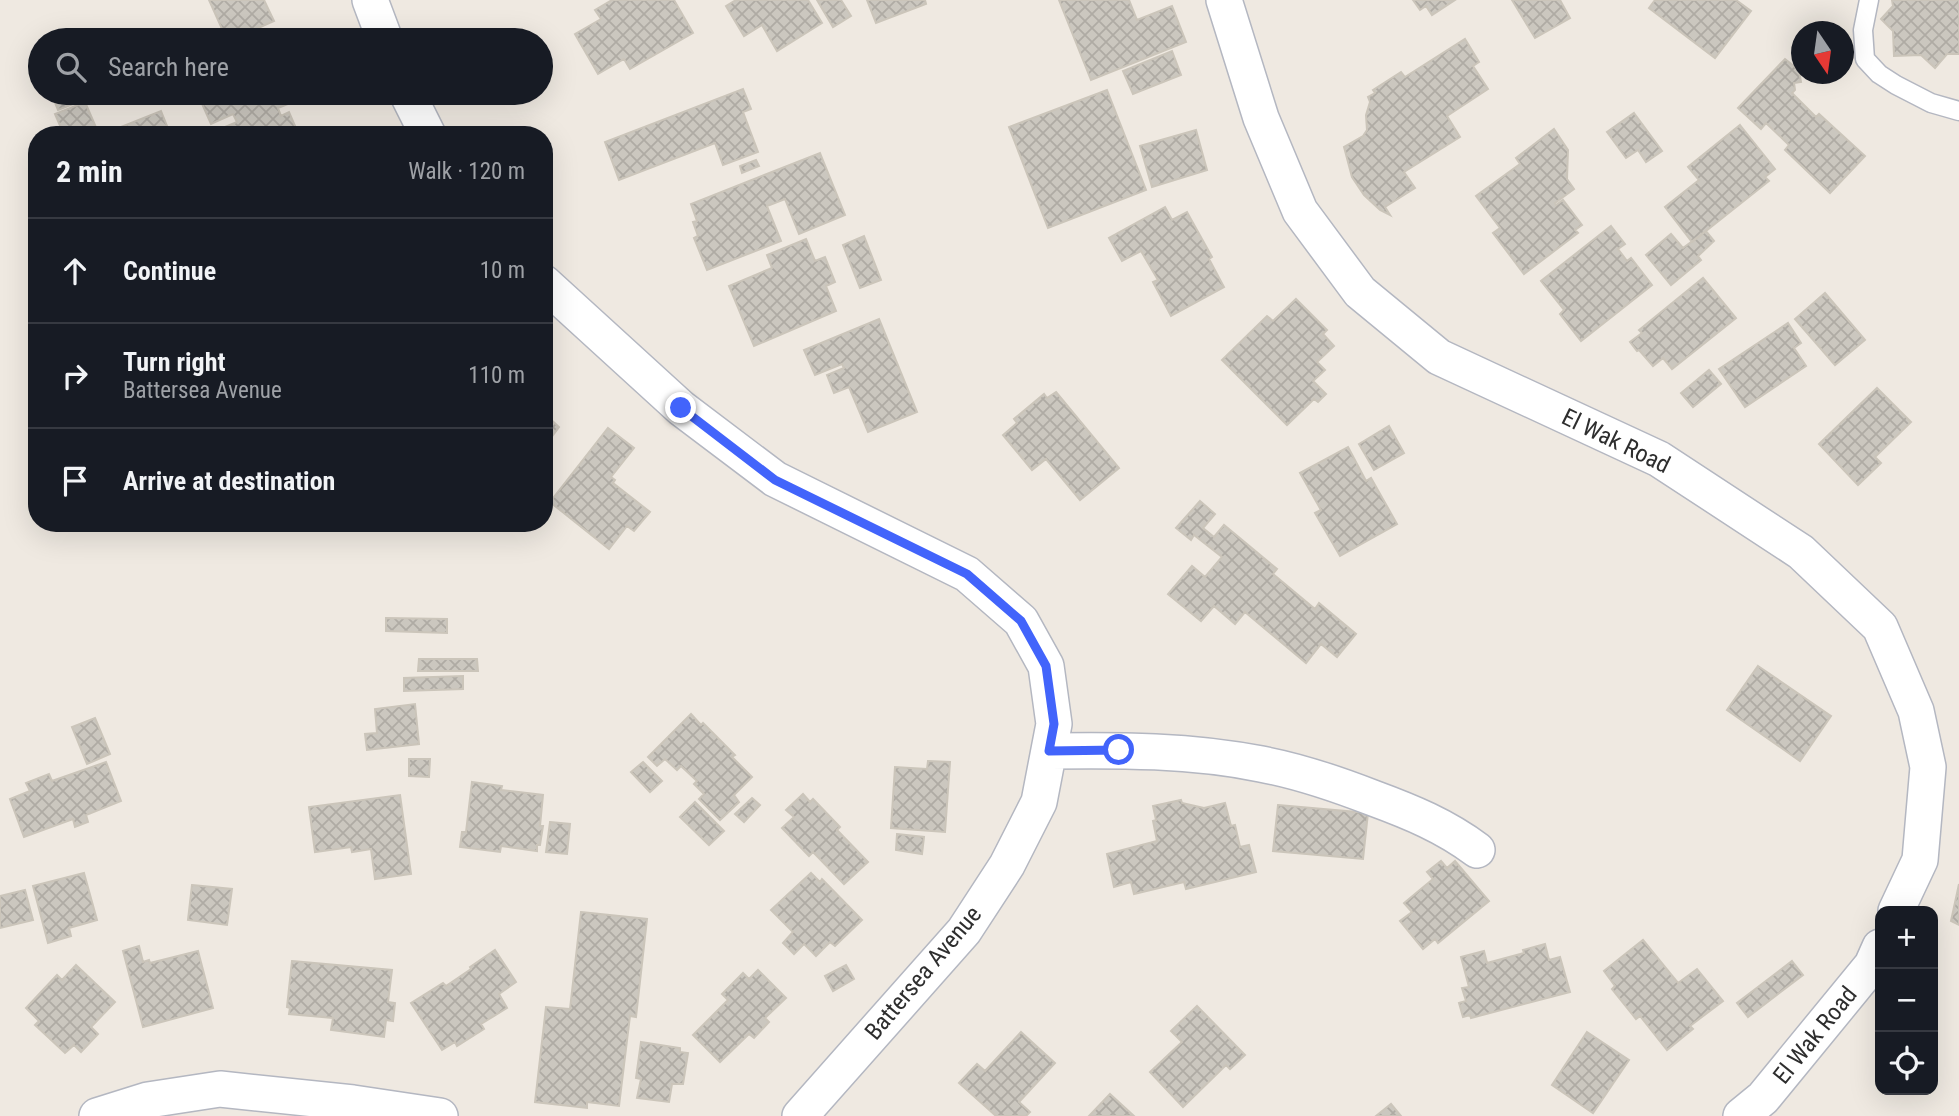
<!DOCTYPE html>
<html lang="en">
<head>
<meta charset="utf-8">
<style>
  body { margin:0; font-family:"Roboto Condensed",sans-serif; background:#242831; color:#f1f3f6 }
  .controls { position:absolute; right:21px; bottom:21px; display:grid; overflow:hidden; border-radius:14px; box-shadow:0 7px 28px #0002 }
  .controls button { width:63px; height:63px; display:grid; place-items:center; padding:0; border:0; border-bottom:2px solid #363941; background:#171b24; color:#f1f3f6; font:35px sans-serif }
  .compass { position:absolute; left:1791px; top:21px; width:63px; height:63px; border-radius:50%; background:#171b24; box-shadow:0 7px 28px #0002; rotate:167deg }
  .stop { position:absolute; width:21px; height:21px; margin:-16px; border:5px solid #4264fb; border-radius:50%; background:#fff }
  .stop.end { background:#4264fb; border-color:#fff; box-shadow:0 2px 7px #0008 }
  .list { margin:0; padding:0; list-style:none }
  h2 { display:flex; justify-content:space-between; align-items:center; height:91px; margin:0; padding:0 28px; font-size:30px }
  h2 small { font-size:23px; font-weight:400; color:#9ea1a6 }
  .list li { display:grid; grid-template-columns:46px 1fr auto; gap:21px; align-items:center; box-sizing:border-box; height:105px; padding:0 28px; border-top:2px solid #363941 }
  .list b { display:block; font-size:26px; white-space:nowrap }
  .list p { margin:0; font-size:23px; white-space:nowrap; color:#9ea1a6 }
  .list em { font-size:23px; font-style:normal; color:#9ea1a6 }
  .icon { flex:none; width:38px; height:38px; fill:none; stroke:currentColor; stroke-width:2; stroke-linecap:round; stroke-linejoin:round }
  .map { position:relative; flex:none; width:1959px; height:1116px; overflow:hidden }
  .search { position:absolute; background:#171b24; box-shadow:0 7px 28px #0002; left:28px; top:28px; width:525px; height:77px; display:flex; align-items:center; gap:18px; box-sizing:border-box; padding:0 24px; border-radius:38px; color:#9ea1a6; font-size:26px }
  .panel { position:absolute; background:#171b24; box-shadow:0 7px 28px #0002; left:28px; top:126px; width:525px; height:406px; border-radius:28px }
  .map>svg:first-child { display:block }
  .building { fill:url(#building-cross-hatch); stroke:#cbc5ba; stroke-width:2 }
  .lines { fill:none; stroke-linecap:round; stroke-linejoin:round }
  .service-casing { stroke:#b4b7c1; stroke-width:21 }
  .minor-casing { stroke:#b4b7c1; stroke-width:38 }
  .service { stroke:#fff; stroke-width:18 }
  .minor { stroke:#fff; stroke-width:35 }
  .route { stroke:#4264fb; stroke-width:9 }
  .labels { text-anchor:middle; dominant-baseline:central; stroke-width:5; stroke-linejoin:round; paint-order:stroke }
  .street-label { font-size:24px; fill:#2e2e2e; stroke:#fff }
</style>
</head>
<body>
<div class="map">
<svg width="1959" height="1116" viewBox="0 0 1959 1116">
  <defs>
    <pattern id="building-cross-hatch" width="8" height="8" patternUnits="userSpaceOnUse" patternTransform="scale(1.75)"><rect width="8" height="8" fill="#cbc7bf"/><path d="M0 0l8 8M0 8l8-8" fill="none" stroke="#afaba4"/></pattern>
  </defs>
  <rect width="100%" height="100%" fill="#efe9e1"/>
  <path class="building" d="M209,0H264L274,21L231,40H227Z
    M612,0H674L693,33L630,69L624,59L598,74L575,34L601,19L595,10Z
    M736,0H808L822,23L777,51L762,25L744,36L726,6Z
    M817,0H841L851,16L833,27Z
    M867,0H925L926,4L876,23Z
    M1059,0H1129L1137,20L1172,6L1186,42L1091,80Z
    M1413,0H1455L1432,15L1426,6L1420,10Z
    M1512,0H1560L1570,18L1535,38Z
    M1655,0H1736L1751,11L1715,58L1649,8Z
    M1892,0H1959V54H1947L1935,68L1921,55L1894,56L1893,31L1881,19L1893,6Z
    M79,30L83,40H53Z
    M1465,39L1479,62L1473,66L1488,89L1447,116L1460,137L1404,172L1415,188L1385,207L1390,215L1380,210L1364,195L1352,177L1344,147L1363,136L1367,130L1366,115L1370,102L1368,97L1375,93L1373,90L1401,72L1405,77Z
    M1172,51L1181,75L1133,94L1123,71Z
    M1785,59L1799,70L1801,82L1794,83L1795,90L1792,93L1816,117L1819,114L1865,156L1830,193L1785,150L1789,145L1766,123L1761,129L1738,108Z
    M743,89L751,109L743,112L758,152L723,165L715,143L619,180L605,142Z
    M1107,90L1146,190L1048,228L1009,127Z
    M51,93H101L58,110Z
    M208,93H288L289,97L286,98L288,104L278,108L281,116L289,112L299,135H214L213,132L237,122L233,114L211,124L199,97Z
    M85,102L98,132L92,135H64L55,114Z
    M161,111L169,131L159,135H101Z
    M1634,113L1662,151L1646,162L1638,150L1626,158L1607,132Z
    M1740,125L1775,169L1765,177L1769,181L1692,242L1665,207L1699,180L1688,167Z
    M1554,129L1568,150L1567,179L1574,189L1555,203L1556,205L1563,200L1582,225L1575,230L1578,233L1524,274L1493,233L1500,228L1476,196L1520,164L1516,158Z
    M1196,130L1207,170L1152,187L1140,146Z
    M820,153L845,215L799,234L785,199L767,206L781,241L707,270L694,238L698,236L693,222L697,221L691,204Z
    M756,160L759,166L742,173L740,166Z
    M1165,207L1172,220L1187,212L1212,257L1209,259L1224,287L1171,316L1153,282L1158,280L1141,251L1122,261L1109,238Z
    M1611,226L1625,244L1618,249L1627,261L1631,258L1652,285L1581,341L1560,314L1564,310L1541,281Z
    M1706,231L1714,241L1698,256L1701,260L1671,285L1646,255L1671,234L1683,248Z
    M864,236L881,280L860,288L843,245Z
    M806,239L815,261L825,257L835,282L826,286L836,311L754,346L729,286L772,268L767,255Z
    M1703,278L1736,318L1672,369L1663,358L1653,366L1639,350L1637,351L1630,342L1642,333L1639,330Z
    M1825,293L1865,340L1835,365L1795,319Z
    M1296,299L1327,330L1323,334L1334,346L1317,362L1325,370L1313,381L1326,394L1318,402L1314,399L1287,425L1222,360L1267,316L1273,321Z
    M879,319L917,412L868,432L849,387L834,393L827,375L844,368L842,364L815,375L804,350Z
    M1788,323L1801,343L1794,348L1806,366L1745,407L1719,369Z
    M1709,370L1721,384L1693,407L1681,393Z
    M1877,388L1911,422L1875,457L1881,463L1858,485L1819,444Z
    M1056,392L1119,468L1080,500L1046,459L1032,470L1003,435L1017,423L1014,419L1044,394L1047,398Z
    M544,413L559,427L544,447Z
    M1389,426L1404,453L1374,470L1359,444Z
    M608,428L634,448L611,477L615,480L613,483L650,512L634,531L627,526L609,549L550,502Z
    M1348,447L1366,481L1371,478L1397,524L1340,556L1315,513L1321,510L1300,473Z
    M1200,501L1215,514L1203,528L1214,537L1224,525L1277,569L1273,574L1315,609L1319,603L1356,634L1337,657L1321,644L1306,663L1245,612L1235,624L1214,606L1201,621L1168,594L1192,566L1205,577L1222,557L1194,535L1191,540L1176,528Z
    M386,618L447,619V633L386,631Z
    M419,659H477L478,671H418Z
    M1758,666L1831,716L1800,761L1727,710Z
    M463,676V689L404,691V678Z
    M415,704L419,744L367,750L365,734L377,733L375,709Z
    M691,714L701,725L703,723L735,755L732,757L752,777L734,795L739,802L720,820L699,799L704,794L694,784L697,781L681,766L677,770L665,759L657,766L648,757Z
    M95,718L110,754L87,764L72,727Z
    M409,759H430L429,777L409,776Z
    M928,761L950,762L945,832L891,828L895,767L927,769Z
    M106,762L121,801L86,815L88,822L75,827L73,819L24,837L10,799L30,791L26,783L49,774L52,781Z
    M643,762L662,781L650,792L631,772Z
    M472,782L502,786L501,790L543,795L540,826H543L540,845H537V851L501,846L500,852L460,847L462,832H466Z
    M803,794L810,802L813,799L840,827L837,830L868,862L844,884L813,852L809,856L782,828L794,817L786,810Z
    M400,795L411,874L375,879L371,849L352,852L351,847L315,852L309,807Z
    M752,798L760,805L744,822L735,814Z
    M1181,800L1182,803L1204,808L1225,803L1231,826L1235,825L1240,847L1249,845L1256,872L1186,889L1184,882L1134,894L1131,882L1114,887L1107,854L1157,841L1153,821L1156,820L1153,806Z
    M695,802L724,831L709,845L680,817Z
    M1278,805L1368,813L1363,859L1273,851Z
    M550,822L570,824L567,854L546,852Z
    M897,834L924,837L922,854L896,850Z
    M1441,861L1447,868L1455,861L1489,901L1438,943L1435,939L1423,949L1400,921L1412,912L1404,903L1433,879L1427,872Z
    M84,873L97,920L69,928L71,936L48,943L33,886Z
    M811,873L820,882L822,879L862,920L835,946L830,942L816,956L804,944L794,954L783,943L793,932L771,910Z
    M1959,884V925L1951,921Z
    M192,885L232,889L227,925L188,920Z
    M25,890L33,920L0,928V896Z
    M581,912L647,919L636,1017L630,1016L619,1106L587,1102V1108L535,1102L546,1007L570,1009Z
    M1643,940L1678,983L1697,969L1723,1001L1690,1026L1693,1029L1667,1050L1640,1016L1636,1019L1612,989L1615,986L1604,971Z
    M1545,944L1549,960L1560,957L1570,992L1471,1018L1470,1015L1463,1017L1459,1003L1466,1001L1462,988L1469,987L1461,957L1484,951L1487,963L1524,953L1523,950Z
    M139,946L143,962L149,960L150,963L198,951L213,1008L143,1027L123,951Z
    M495,950L516,982L499,994L507,1008L481,1024L484,1029L457,1046L455,1042L442,1050L411,1003L443,983L446,986L471,969L470,967Z
    M292,961L392,970L388,1002L395,1003L393,1021L386,1020L384,1037L331,1030L333,1018L289,1014L290,1008L287,1007Z
    M1792,961L1803,975L1748,1017L1737,1003Z
    M76,965L115,1002L91,1027L98,1034L81,1052L74,1045L65,1053L35,1025L39,1021L26,1008L57,975L62,980Z
    M846,965L854,979L833,991L825,976Z
    M758,970L786,998L765,1018L769,1022L754,1038L749,1034L720,1062L693,1035L728,1000L722,994L743,973L749,979Z
    M1197,1006L1245,1055L1230,1069L1226,1065L1183,1107L1150,1072L1182,1042L1171,1031Z
    M1021,1032L1055,1063L1019,1102L1030,1112L1026,1116H996L959,1083L977,1064L985,1071Z
    M1587,1032L1629,1060L1593,1113L1552,1085Z
    M641,1042L680,1048V1052L688,1053L683,1084H672L669,1102L637,1098L641,1079L636,1078Z
    M1110,1094L1134,1116H1089Z
    M1391,1104L1401,1116H1376Z"/>
  <g class="lines">
    <defs>
      <path id="service" d="M1869,0L1863,30L1865,59L1879,74L1896,85L1931,103L1959,111"/>
      <path id="minor" d="M370,0L385,40
        M1224,0L1261,118L1300,211L1360,292L1439,357L1659,459L1801,552L1880,627L1916,711L1928,767L1920,860L1896,911
        M407,93L428,135
        M544,283L681,408L775,479L967,574L1021,621L1046,666L1054,724L1039,802L1007,865L964,931L800,1116
        M1049,751C1119,750 1191,750 1261,764C1299,771 1337,784 1373,798C1411,812 1445,826 1477,850
        M97,1116L148,1100L220,1089L353,1103L440,1116
        M1741,1116L1763,1098L1872,965L1880,947"/>
    </defs>
    <use href="#service" class="service-casing"/>
    <use href="#minor" class="minor-casing"/>
    <use href="#service" class="service"/>
    <use href="#minor" class="minor"/>
  </g>
  <g class="lines">
    <path class="route" d="M681,408L775,480L967,574L1021,621L1046,666L1054,724L1049,751L1119,750"/>
  </g>
  <g class="labels">
    <g class="street-label">
      <text transform="translate(1616 441) rotate(26)">El Wak Road</text>
      <text transform="translate(923 973) rotate(-50)">Battersea Avenue</text>
      <text transform="translate(1815 1035) rotate(-51)">El Wak Road</text>
    </g>
  </g>
</svg>
<div class="controls">
<button>+</button>
<button>−</button>
<button><svg class="icon" aria-label="locate" viewBox="0 0 24 24"><circle cx="12" cy="12" r="6"/><path d="M12 2v4M12 18v4M2 12h4M18 12h4"/></svg></button>
</div>
<svg class="compass" viewBox="-18 -18 36 36"><path d="M0-13l5 13h-10z" fill="#e53935"/><path d="M0 13l5-13h-10z" fill="#9ea1a6"/></svg>
<div class="stop" style="left:1119px;top:750px"></div>
<div class="stop end" style="left:681px;top:408px"></div>
<div class="search"><svg class="icon" aria-label="search" viewBox="0 0 24 24"><circle cx="10" cy="10" r="6"/><path d="M15 15l6 6"/></svg>Search here</div>
<section class="panel">
<h2>2 min<small>Walk · 120 m</small></h2>
<ul class="list">
<li><svg class="icon" aria-label="ahead" viewBox="0 0 24 24"><path d="M12 20V5M6 11l6-6 6 6"/></svg><div><b>Continue</b></div><em>10 m</em></li>
<li><svg class="icon" aria-label="right" viewBox="0 0 24 24"><path d="M7 20v-9h11M14 6l5 5-5 5"/></svg><div><b>Turn right</b><p>Battersea Avenue</p></div><em>110 m</em></li>
<li><svg class="icon" aria-label="arrive" viewBox="0 0 24 24"><path d="M6 21V4h12l-3 4 3 4H6"/></svg><div><b>Arrive at destination</b></div></li>
</ul>
</section>
</div>
</body>
</html>
